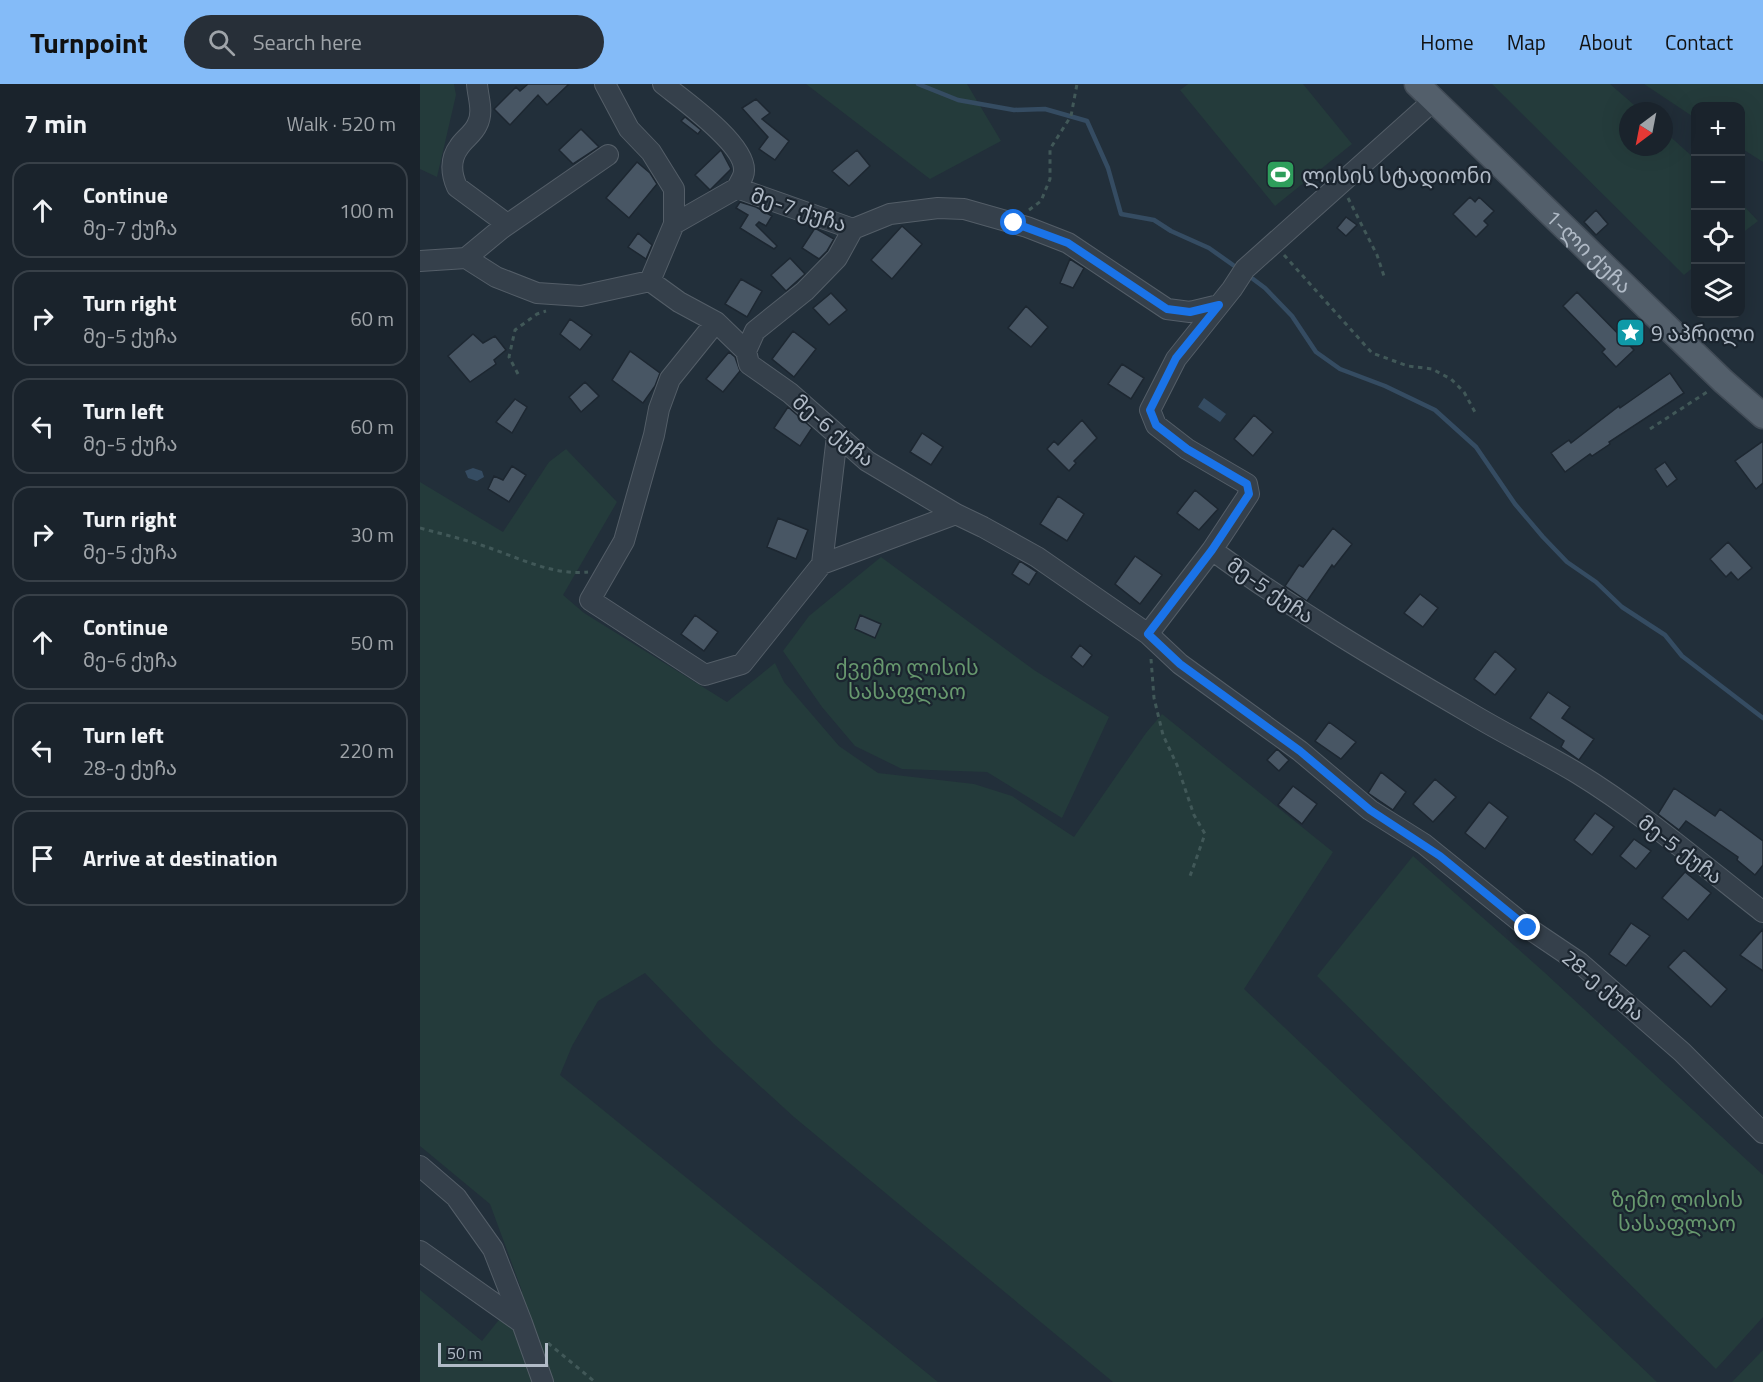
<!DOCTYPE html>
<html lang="en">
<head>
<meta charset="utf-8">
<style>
  body { margin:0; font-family:"Titillium Web","Noto Sans Georgian",sans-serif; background:#272f38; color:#f1f3f6 }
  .controls { position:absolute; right:18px; top:18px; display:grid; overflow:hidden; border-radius:12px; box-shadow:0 6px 24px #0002 }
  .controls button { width:54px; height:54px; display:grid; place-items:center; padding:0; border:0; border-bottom:2px solid #384048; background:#1a232c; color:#f1f3f6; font:30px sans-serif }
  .compass { position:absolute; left:1199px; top:18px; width:54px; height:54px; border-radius:50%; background:#1a232c; box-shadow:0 6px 24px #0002; rotate:212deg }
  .scale { position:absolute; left:18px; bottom:15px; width:110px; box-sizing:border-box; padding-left:6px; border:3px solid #b1bbc7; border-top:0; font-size:16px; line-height:21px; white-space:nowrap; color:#b1bbc7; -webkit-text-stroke:4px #1b252f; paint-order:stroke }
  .stop { position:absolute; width:18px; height:18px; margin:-14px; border:4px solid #1a73e8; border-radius:50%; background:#fff }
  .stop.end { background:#1a73e8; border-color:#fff; box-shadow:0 2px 6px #0008 }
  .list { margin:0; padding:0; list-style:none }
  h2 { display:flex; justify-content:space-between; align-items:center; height:78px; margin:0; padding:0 24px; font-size:26px }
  h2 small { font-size:20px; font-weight:400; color:#9fa4a9 }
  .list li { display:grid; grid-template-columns:39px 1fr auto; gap:18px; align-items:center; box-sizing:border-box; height:96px; margin:0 12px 12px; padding:0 12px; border:2px solid #384048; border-radius:18px }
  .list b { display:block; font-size:22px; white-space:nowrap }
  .list p { margin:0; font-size:20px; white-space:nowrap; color:#9fa4a9 }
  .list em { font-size:20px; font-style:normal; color:#9fa4a9 }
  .icon { flex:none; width:33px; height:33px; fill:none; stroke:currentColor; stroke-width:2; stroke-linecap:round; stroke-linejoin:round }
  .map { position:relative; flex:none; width:1343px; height:1298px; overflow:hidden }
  header { display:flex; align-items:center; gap:36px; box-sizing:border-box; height:84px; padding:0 30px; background:#84bbf8; color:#111 }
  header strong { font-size:28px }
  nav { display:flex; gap:33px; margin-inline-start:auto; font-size:21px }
  .search { width:420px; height:54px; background:#272f38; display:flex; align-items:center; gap:15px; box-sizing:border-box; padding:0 21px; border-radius:33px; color:#9fa4a9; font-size:22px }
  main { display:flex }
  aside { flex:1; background:#1a232c }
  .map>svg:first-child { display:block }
  .green { fill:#243b3b }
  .water { fill:#354c62 }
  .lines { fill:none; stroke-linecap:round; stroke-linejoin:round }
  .stream { stroke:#354c62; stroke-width:4.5 }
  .building { fill:#485664; stroke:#1d2731; stroke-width:1.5 }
  .minor-casing { stroke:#545e68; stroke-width:22 }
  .major-casing { stroke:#424c57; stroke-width:27 }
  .path { stroke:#415858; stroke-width:3; stroke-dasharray:4.5 4.5; stroke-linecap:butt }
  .minor { stroke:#35404b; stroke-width:20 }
  .major { stroke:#535f6b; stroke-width:24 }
  .route { stroke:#1a73e8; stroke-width:8 }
  .labels { text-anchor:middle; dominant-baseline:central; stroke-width:4.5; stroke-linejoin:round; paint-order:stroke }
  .poi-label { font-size:21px; fill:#b1bbc7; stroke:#1b252f; text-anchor:start }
  .street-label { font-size:21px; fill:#b1bbc7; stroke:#1b252f }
  .park-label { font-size:21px; fill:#67986e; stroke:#1b252f }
</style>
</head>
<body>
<header>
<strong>Turnpoint</strong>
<div class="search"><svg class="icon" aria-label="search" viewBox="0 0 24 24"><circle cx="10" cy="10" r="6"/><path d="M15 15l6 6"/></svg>Search here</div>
<nav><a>Home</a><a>Map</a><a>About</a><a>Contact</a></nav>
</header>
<main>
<aside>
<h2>7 min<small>Walk · 520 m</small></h2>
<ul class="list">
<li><svg class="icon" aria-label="ahead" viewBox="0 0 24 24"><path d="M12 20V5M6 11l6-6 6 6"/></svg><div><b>Continue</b><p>მე-7 ქუჩა</p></div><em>100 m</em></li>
<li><svg class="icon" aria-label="right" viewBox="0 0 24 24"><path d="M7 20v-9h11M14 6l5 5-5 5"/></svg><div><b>Turn right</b><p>მე-5 ქუჩა</p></div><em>60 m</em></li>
<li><svg class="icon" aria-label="left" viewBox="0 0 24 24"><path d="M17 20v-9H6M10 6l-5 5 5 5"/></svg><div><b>Turn left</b><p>მე-5 ქუჩა</p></div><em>60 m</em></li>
<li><svg class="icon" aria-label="right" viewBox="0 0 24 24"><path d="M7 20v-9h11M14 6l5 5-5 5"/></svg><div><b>Turn right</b><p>მე-5 ქუჩა</p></div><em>30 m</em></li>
<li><svg class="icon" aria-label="ahead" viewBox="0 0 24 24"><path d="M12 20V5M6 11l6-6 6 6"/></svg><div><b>Continue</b><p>მე-6 ქუჩა</p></div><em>50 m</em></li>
<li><svg class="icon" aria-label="left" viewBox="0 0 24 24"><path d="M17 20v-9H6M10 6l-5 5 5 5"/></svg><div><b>Turn left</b><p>28-ე ქუჩა</p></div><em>220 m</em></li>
<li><svg class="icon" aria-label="arrive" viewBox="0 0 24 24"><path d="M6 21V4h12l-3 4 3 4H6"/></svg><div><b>Arrive at destination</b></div></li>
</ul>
</aside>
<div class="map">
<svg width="1343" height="1298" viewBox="0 0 1343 1298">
  <rect width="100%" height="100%" fill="#222f3a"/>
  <path class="green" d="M0,0H34L36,11L17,93L0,85Z
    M386,0H547L581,57L510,95Z
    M768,0H883L932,60L855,122L760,6Z
    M1072,0H1190L1221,27H1208V63H1244V47L1275,75V182L1264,191Z
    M1224,0H1343V78L1321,64L1320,22H1276L1275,34Z
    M1321,119L1338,137L1321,150H1320Z
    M146,365L197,418L143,511L164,529L307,618L355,579L364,598L419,662L458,689L554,700L592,712L654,753L726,649L742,630L913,768L824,905L1237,1298H693L374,1033L294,960L225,889L178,917L152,962L140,991L518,1298H0V1206L62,1257L102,1207L70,1120L0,1062V398L83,448L129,378Z
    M461,473L614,586L689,633L642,734L567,688L482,685L435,662L402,623L363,567L389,532Z
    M993,772L1124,888L1343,1091V1233L1296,1285L897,892Z
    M1343,1266V1298H1312Z"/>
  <path class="water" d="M784,314L806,330L800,338L778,323Z
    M53,384L62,387L64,393L57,397L48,394L45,387Z"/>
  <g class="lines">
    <path class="stream" d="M498,0L538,16L594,26L625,25L667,37L688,84L701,130L734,136L751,147L789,164L813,181
      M833,195L845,204L872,232L896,268L920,285L965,302L1015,326L1056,363L1095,420L1123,453L1147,478L1176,498L1202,523L1245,551L1262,572L1343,634"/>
  </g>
  <path class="building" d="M108,0H149L127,21L118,11L90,41L74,25L96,3L100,7Z
    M336,15L350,29L342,35L369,57L355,76L339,65L348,53L322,24Z
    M265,33L281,46L278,50L261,37Z
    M161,45L179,63L153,80L139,66Z
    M301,66L311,85L290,106L275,91Z
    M437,66L450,82L429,102L412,87Z
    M217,78L230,89L237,100L209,134L186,114Z
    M1050,113L1055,118L1059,113L1074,127L1064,137L1068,141L1056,153L1033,130Z
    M320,118L336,123L352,132L346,142L339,138L336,141L357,162L354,165L320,144L328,131L316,124Z
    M1176,126L1188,140L1176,151L1164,138Z
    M926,133L937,141L926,152L917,144Z
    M482,142L502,160L472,195L451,176Z
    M395,144L414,155L407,167L399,175L382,164Z
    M218,149L232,161L226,175L208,163Z
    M370,174L385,190L366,207L351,191Z
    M650,175L664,184L653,204L640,199Z
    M321,195L342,207L327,233L305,220Z
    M1157,208L1214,266L1196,283L1182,268L1185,265L1143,222Z
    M411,209L427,226L409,241L393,224Z
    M606,222L628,243L611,263L588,244Z
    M150,235L172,251L160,266L140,250Z
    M373,247L396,265L374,293L352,275Z
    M53,250L63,259L75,252L86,266L74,276L76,280L50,298L28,272Z
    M210,267L240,289L235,302L223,319L192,296Z
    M309,268L315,273L320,287L303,308L286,295Z
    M702,280L724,294L711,315L688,300Z
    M1250,289L1264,309L1189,358L1190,360L1172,372L1170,370L1145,388L1131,369L1149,356L1151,359L1199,322L1200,324Z
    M165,298L179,312L161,328L149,313Z
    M95,315L107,323L92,349L76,338Z
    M368,323L392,344L380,362L354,344Z
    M834,331L853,348L833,372L814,355Z
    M662,336L677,354L654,377L656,379L649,387L627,365L634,357L638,361Z
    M502,349L523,363L511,381L490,368Z
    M1343,357V399L1336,405L1315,377Z
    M1245,378L1257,395L1247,403L1235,385Z
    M92,382L106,391L89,418L68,405L74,392L83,396Z
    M775,406L798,425L779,446L757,429Z
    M638,412L664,430L647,457L620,440Z
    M358,434L388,446L376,475L347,463Z
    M913,444L932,460L914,483L912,481L887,517L865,502L879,481L883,483Z
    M1308,458L1332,484L1318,496L1311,488L1306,493L1290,475Z
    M715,472L742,491L720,520L695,500Z
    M600,477L617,488L609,501L592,490Z
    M1000,510L1018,524L1003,543L984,529Z
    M275,531L298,548L284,567L261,550Z
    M440,531L461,540L455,554L435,545Z
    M660,561L672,571L663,583L651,573Z
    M1075,567L1096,585L1075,611L1054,595Z
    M1128,608L1150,623L1142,634L1174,655L1159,676L1141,663L1144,657L1110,634Z
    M909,638L936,658L921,675L895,657Z
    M857,665L869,676L859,687L847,676Z
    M961,688L986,708L973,726L948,709Z
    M1015,695L1036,713L1013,738L993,720Z
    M873,702L897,720L882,740L858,721Z
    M1254,704L1295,732L1300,725L1343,757V781L1335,791L1317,776L1318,773L1266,737L1259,746L1238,730Z
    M1069,718L1088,733L1065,765L1045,749Z
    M1175,729L1194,743L1172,771L1154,756Z
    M1214,755L1231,767L1216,785L1200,772Z
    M1265,788L1291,809L1268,836L1242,814Z
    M1211,839L1230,852L1206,882L1189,870Z
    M1343,845V887L1320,871Z
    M1264,866L1307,905L1291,923L1248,883Z"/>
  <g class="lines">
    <defs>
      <path id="minor" d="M57,0C58,14 64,28 57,41C53,50 44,55 39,63C30,75 31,90 37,103L87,140
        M185,0L209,45L231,68L254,105V140
        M243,0C263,16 326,60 324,87C324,93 319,99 317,104
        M1014,16L825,185L812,205L756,275L730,326L736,341L767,365L827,400L829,410L792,466C874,526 962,578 1050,629C1085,650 1122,668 1157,689C1221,728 1284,782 1343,828
        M46,174L81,145L188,71
        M0,177L46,174L76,193L117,209L161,212L230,197L259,218L296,238L326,267L329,280L370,309L447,377L536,430L563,443L617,473L728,550L792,466
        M230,197L254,140L317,104L433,145L470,130L518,124L544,125L607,143L648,159L747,225L770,228L799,221
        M296,238L250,295L239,325L234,351L204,457L170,516L285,591L322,580L402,480L417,352
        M326,267L335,247L385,207L417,174L433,145
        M402,480L536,430
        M728,550L760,580L880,667L950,726L1004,760L1108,844L1160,879L1262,968L1343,1049
        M0,1082L36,1113L73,1165L102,1239L123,1298
        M0,1167L102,1239"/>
      <g id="major">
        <path id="s1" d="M997,0L1303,297L1343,332"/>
      </g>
    </defs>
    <use href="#minor" class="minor-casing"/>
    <use href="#major" class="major-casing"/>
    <path class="path" d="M928,114L957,171L964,192
      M609,126L621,117L630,95V65L651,32L657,0
      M864,171L952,269L988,282L1012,285L1031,295L1044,308L1056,330
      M98,290L89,273L95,246L117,230L126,227
      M1230,345L1287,308
      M0,444C22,450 43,455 64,462C97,473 133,492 168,488
      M731,575L734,614L743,651L757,681L774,731L785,750L769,795
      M128,1259L175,1298"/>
    <use href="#minor" class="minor"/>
    <use href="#major" class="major"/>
  </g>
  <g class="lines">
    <path class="route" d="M594,139L648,159L747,225L770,228L799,221L756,274L730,326L736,341L767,365L827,400L829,410L792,466L728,550L760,580L880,667L950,726L1020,772L1108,844"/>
  </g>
  <defs>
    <symbol id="stadium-square" viewBox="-11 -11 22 22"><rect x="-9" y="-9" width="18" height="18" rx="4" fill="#2e9e5b" stroke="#1b252f"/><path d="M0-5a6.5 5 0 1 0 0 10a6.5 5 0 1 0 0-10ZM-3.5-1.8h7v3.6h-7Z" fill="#fff"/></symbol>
    <symbol id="sight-square" viewBox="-11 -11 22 22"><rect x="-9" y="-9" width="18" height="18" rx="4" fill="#0f9aa8" stroke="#1b252f"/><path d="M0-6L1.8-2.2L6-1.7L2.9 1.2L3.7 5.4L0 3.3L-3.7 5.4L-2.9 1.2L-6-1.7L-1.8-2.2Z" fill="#fff"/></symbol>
  </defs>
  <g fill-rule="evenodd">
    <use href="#stadium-square" x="844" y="74" width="33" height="33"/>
    <use href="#sight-square" x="1194" y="232" width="33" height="33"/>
  </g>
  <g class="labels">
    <g class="poi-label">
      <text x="882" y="91">ლისის სტადიონი</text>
      <text x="1231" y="249">9 აპრილი</text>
    </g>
    <g class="street-label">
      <text transform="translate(379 125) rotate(18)">მე-7 ქუჩა</text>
      <text stroke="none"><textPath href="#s1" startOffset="240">1-ლი ქუჩა</textPath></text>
      <text transform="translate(414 346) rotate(40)">მე-6 ქუჩა</text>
      <text transform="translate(851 506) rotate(34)">მე-5 ქუჩა</text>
      <text transform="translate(1261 765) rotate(37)">მე-5 ქუჩა</text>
      <text transform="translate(1184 901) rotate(39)">28-ე ქუჩა</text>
    </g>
    <g class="park-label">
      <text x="487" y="583">ქვემო ლისის<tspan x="487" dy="24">სასაფლაო</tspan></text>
      <text x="1257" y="1115">ზემო ლისის<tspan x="1257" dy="24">სასაფლაო</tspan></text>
    </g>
  </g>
</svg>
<div class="controls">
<button>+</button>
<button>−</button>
<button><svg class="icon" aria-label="locate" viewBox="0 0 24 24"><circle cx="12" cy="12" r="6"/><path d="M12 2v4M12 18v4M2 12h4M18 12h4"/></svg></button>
<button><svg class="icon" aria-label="layers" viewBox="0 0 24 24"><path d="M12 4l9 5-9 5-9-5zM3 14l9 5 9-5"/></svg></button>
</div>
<svg class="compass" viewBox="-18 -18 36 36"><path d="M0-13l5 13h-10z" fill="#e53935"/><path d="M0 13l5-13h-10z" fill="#9fa4a9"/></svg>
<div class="scale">50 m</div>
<div class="stop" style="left:594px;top:139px"></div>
<div class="stop end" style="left:1108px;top:844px"></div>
</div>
</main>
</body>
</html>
